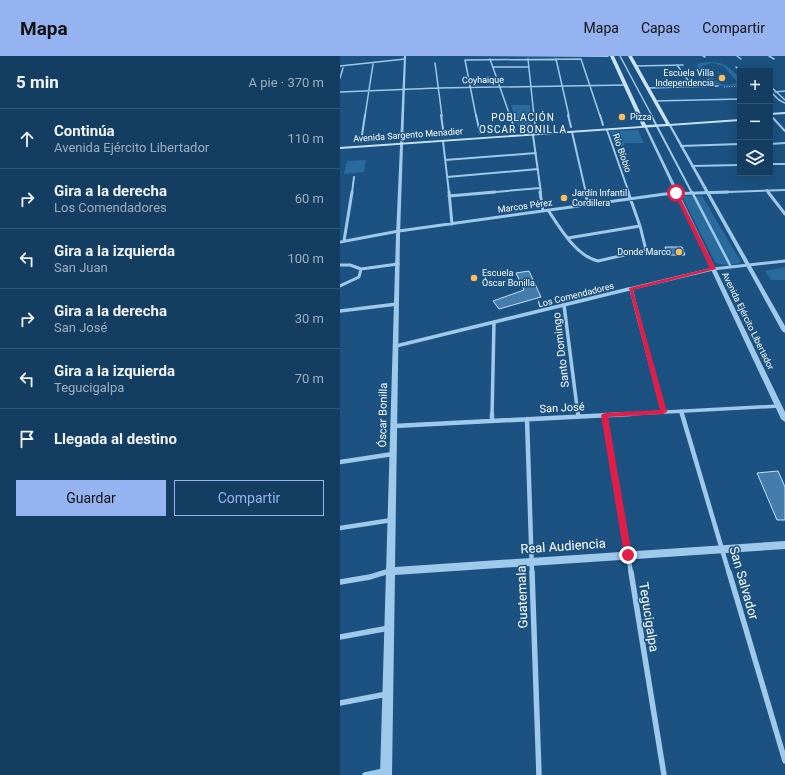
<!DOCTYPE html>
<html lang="es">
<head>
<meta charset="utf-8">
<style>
  body { margin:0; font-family:Roboto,sans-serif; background:#21496a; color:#f1f3f6 }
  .controls { position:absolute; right:12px; top:12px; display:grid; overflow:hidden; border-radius:0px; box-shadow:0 4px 16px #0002 }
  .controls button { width:36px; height:36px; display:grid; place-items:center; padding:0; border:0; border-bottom:1px solid #335776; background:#143e61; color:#f1f3f6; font:20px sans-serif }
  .stop { position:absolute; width:12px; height:12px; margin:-9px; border:3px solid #e11d48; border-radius:50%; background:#fff }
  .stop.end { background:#e11d48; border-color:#fff; box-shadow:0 1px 4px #0008 }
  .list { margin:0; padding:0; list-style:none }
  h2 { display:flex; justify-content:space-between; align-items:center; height:52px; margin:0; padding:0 16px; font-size:17px }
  h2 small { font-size:13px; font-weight:400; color:#9daebd }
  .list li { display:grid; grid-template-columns:26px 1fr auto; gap:12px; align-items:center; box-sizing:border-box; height:60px; padding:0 16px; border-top:1px solid #335776 }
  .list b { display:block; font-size:15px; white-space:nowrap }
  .list p { margin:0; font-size:13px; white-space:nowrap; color:#9daebd }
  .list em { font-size:13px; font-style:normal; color:#9daebd }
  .actions { display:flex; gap:8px; padding:12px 16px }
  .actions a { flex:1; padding:9px 0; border:1px solid #95b2f1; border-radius:0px; text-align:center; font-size:14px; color:#95b2f1 }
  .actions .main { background:#95b2f1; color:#111 }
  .icon { flex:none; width:22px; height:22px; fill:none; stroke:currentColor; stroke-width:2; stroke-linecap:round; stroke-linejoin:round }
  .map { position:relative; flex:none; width:445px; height:719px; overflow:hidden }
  header { display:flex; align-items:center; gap:24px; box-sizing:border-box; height:56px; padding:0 20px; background:#95b2f1; color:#111 }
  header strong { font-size:19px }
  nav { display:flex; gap:22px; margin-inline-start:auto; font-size:14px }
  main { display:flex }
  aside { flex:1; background:#143e61 }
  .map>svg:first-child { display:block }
  .green { fill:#2a6b9e; fill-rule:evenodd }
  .building { fill:#447dab; stroke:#c3e1f8 }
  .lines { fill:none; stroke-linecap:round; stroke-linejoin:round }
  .path { stroke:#9fc9ea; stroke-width:1; stroke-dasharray:1 1.5; stroke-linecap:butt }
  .service { stroke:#9fc9ea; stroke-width:1.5 }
  .pedestrian-far2 { stroke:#9fc9ea; stroke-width:1.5 }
  .pedestrian-far1 { stroke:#9fc9ea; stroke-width:2 }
  .pedestrian { stroke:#9fc9ea; stroke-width:2.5 }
  .minor-far5 { stroke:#9fc9ea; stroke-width:1.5 }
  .minor-far4 { stroke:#9fc9ea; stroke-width:2 }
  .minor-far3 { stroke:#9fc9ea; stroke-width:3 }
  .minor-far2 { stroke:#9fc9ea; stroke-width:3.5 }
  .minor-far1 { stroke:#9fc9ea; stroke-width:4.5 }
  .minor { stroke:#9fc9ea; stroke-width:5.5 }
  .tertiary { fill:#9fc9ea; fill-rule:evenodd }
  .secondary { fill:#cae3f8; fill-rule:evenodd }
  .route { fill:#e11d48 }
  .poi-dot { fill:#fcbc5b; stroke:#1b5281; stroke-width:1.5 }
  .labels { text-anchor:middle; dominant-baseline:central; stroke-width:3; stroke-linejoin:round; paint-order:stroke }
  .far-poi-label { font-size:9px; fill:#fff; stroke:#1b5281; text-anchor:start }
  .far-street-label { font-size:9px; fill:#fff; stroke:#1b5281 }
  .far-neighbourhood-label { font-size:10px; letter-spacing:1px; fill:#fff; stroke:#1b5281 }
  .street-label { font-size:11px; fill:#fff; stroke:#1b5281 }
  .near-street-label { font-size:13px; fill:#fff; stroke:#1b5281 }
</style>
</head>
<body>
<header>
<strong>Mapa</strong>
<nav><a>Mapa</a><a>Capas</a><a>Compartir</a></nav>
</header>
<main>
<aside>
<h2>5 min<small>A pie · 370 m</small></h2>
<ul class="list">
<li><svg class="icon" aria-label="ahead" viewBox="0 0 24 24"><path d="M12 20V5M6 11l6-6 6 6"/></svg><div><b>Continúa</b><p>Avenida Ejército Libertador</p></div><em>110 m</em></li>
<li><svg class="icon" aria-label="right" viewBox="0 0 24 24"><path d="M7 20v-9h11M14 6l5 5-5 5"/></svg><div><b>Gira a la derecha</b><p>Los Comendadores</p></div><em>60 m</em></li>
<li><svg class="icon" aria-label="left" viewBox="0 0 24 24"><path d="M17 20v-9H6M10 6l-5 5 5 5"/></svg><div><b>Gira a la izquierda</b><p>San Juan</p></div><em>100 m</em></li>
<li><svg class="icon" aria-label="right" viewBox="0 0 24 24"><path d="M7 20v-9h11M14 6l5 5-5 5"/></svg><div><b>Gira a la derecha</b><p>San José</p></div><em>30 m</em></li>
<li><svg class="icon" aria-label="left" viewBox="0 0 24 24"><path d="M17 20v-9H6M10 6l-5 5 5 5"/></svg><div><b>Gira a la izquierda</b><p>Tegucigalpa</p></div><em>70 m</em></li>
<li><svg class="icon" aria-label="arrive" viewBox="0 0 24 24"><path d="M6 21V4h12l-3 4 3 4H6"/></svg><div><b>Llegada al destino</b></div></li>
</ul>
<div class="actions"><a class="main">Guardar</a><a>Compartir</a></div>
</aside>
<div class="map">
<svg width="445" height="719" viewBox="0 0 445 719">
  <rect width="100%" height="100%" fill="#1b5281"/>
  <path class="green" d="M369,6C385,6 389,11 400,22V28C377,35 370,26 357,10L359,7ZM372,7L383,10L397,26C381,35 371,21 362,10Z
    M171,49H190L191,71H178Z
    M298,74L304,87H284V90L276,91L270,75Z
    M26,104L24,116L4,118L7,105Z
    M342,140H362L401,206C395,210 380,210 375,206Z
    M445,211V224H431L425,215Z"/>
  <path class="building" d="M325,191H342L345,199H327Z
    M189,215L201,241L159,253L153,245L184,234L176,217Z
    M438,415L445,431V464H437L417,417Z"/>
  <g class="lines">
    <path class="path" d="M384,31L400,30"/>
    <path class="service" d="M396,11L400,15"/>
    <path class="pedestrian-far2" d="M280,0L312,60"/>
    <path class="pedestrian-far1" d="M311,59L352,137"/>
    <path class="pedestrian" d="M352,136L391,211"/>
    <path class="minor-far5" d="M363,0L365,1
      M397,0L401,3
      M429,0L434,3
      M150,3L170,60
      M188,3L194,60
      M216,3L229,60
      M95,7L102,60
      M337,9L353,31
      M0,10L65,3
      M295,10L343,9
      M153,11H189
      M0,22L3,12
      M430,30L445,44
      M308,32L378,30
      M430,35L439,44L445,47
      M0,36L98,32L286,29
      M435,36L445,35
      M315,45L400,43
      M25,60L33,8
      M136,60L125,4L241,3L260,60"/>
    <path class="minor-far4" d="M101,59L104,80
      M136,59L140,77
      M170,59L175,75
      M194,59L196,74
      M228,59L231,71
      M260,59L263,69
      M433,62L445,75
      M267,74L289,137
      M232,76L246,137
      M193,79L201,137
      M103,85L109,137
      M21,86L25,59
      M430,88L445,87
      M341,90L400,88
      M105,104L196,97
      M430,108H445
      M352,110L400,109
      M107,121L198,113
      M427,134L429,137
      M12,137L14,121
      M144,137L200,132
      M358,137L445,134"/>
    <path class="minor-far3" d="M109,136L112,168
      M200,136L203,155
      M245,136L248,148
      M428,136L445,158
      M109,140L155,136
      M208,154C220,172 236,200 258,205L306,194L300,170L288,136
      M228,182L300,170
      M4,185L12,136
      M0,186L59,175L325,138L388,136
      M0,209H10L21,213L58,208
      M0,230L19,221L21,213
      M285,234L373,213L445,205"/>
    <path class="minor-far2" d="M291,233L323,356
      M224,249L238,359
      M0,255L57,248
      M56,290L289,233
      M341,355L342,359
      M152,359L154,266
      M270,359L439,350"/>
    <path class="minor-far1" d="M238,358V360
      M342,358L389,517
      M265,359L291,517
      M187,363L192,517
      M152,365V358
      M54,370L290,358
      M0,406L53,398
      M0,472L52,464
      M43,517L51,515"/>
    <path class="minor" d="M192,516L199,719
      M291,516L324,719
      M389,516L445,705
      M0,526L30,521L46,516
      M0,581L49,572
      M0,647L47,638
      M25,719L44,715"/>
    <path class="tertiary" d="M64,0H66L60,179L55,511L445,485V493L55,519L52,719H40L56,179Z
      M124,0H269L268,1Z
      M328,68L331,69L445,270V277L442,275Z
      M304,70L307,71L445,356V366L441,363Z"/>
    <path class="secondary" d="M270,0H274L306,69L326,68L288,0H292L330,68L400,63V65L0,93V91L302,70Z
      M445,56V58L430,59V57Z"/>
  </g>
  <path class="route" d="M336,136L338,137L376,213L293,234L327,356L323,358L268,361L292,499L288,503L284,499L261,359L265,357L320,354L289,232L370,212L334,137Z"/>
  <g class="poi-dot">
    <circle cx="382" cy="22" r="4"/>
    <circle cx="282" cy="61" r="4"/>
    <circle cx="224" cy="142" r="4"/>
    <circle cx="339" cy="196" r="4"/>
    <circle cx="134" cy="222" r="4"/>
  </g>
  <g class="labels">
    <g class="far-poi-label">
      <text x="374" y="17" text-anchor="end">Escuela Villa<tspan x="374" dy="10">Independencia</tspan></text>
      <text x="290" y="61">Pizza</text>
      <text x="232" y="137">Jardín Infantil<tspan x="232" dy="10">Cordillera</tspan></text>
      <text x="331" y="196" text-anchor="end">Donde Marco</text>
      <text x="142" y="217">Escuela<tspan x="142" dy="10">Óscar Bonilla</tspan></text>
    </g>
    <g class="far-street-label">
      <text transform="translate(143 24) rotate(-1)">Coyhaique</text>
      <text transform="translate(68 79) rotate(-4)">Avenida Sargento Menadier</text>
      <text transform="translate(282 97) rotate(71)">Río Bíobio</text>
      <text transform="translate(185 150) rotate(-8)">Marcos Pérez</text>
      <text transform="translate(236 239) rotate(-14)">Los Comendadores</text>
      <text transform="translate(408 265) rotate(64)">Avenida Ejército Libertador</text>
    </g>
    <g class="far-neighbourhood-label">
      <text x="183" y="61">POBLACIÓN<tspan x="183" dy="12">OSCAR BONILLA</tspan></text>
    </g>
    <g class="street-label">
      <text transform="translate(221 294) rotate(-97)">Santo Domingo</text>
      <text transform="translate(222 352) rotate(-3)">San José</text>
      <text transform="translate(43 359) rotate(-89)">Óscar Bonilla</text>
    </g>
    <g class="near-street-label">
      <text transform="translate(223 490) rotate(-4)">Real Audiencia</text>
      <text transform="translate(404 527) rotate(74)">San Salvador</text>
      <text transform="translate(182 541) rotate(-92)">Guatemala</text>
      <text transform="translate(309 561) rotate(81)">Tegucigalpa</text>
    </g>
  </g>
</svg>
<div class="controls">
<button>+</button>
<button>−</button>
<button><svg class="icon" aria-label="layers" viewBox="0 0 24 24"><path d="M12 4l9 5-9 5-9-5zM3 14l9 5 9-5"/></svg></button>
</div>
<div class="stop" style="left:336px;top:137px"></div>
<div class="stop end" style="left:288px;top:499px"></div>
</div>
</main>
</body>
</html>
